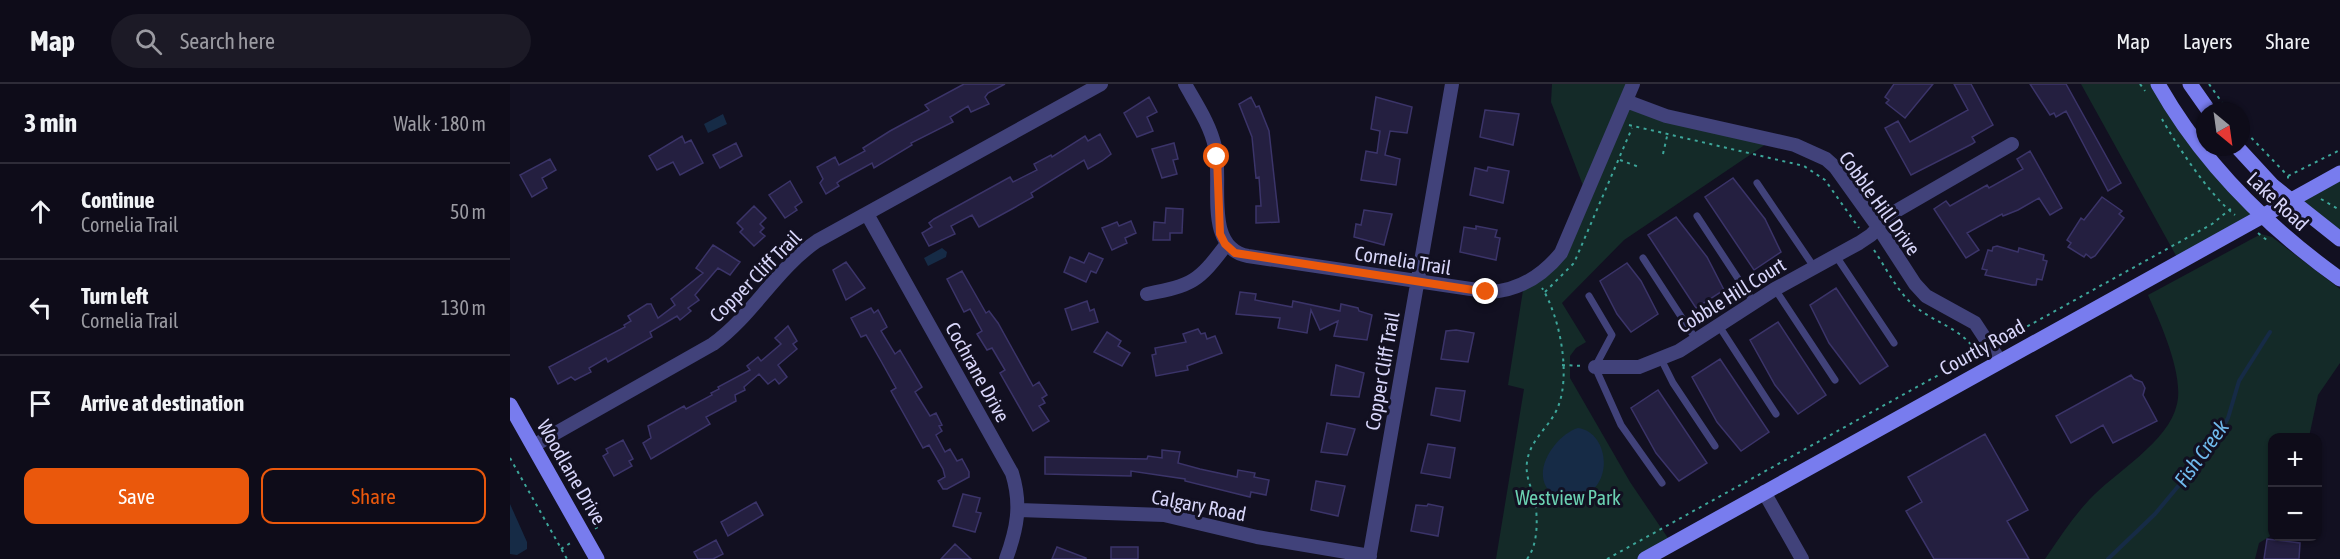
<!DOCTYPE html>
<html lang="en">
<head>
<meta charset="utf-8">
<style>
  body { margin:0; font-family:"Asap Condensed",sans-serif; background:#1c1a26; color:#f1f3f6 }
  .controls { position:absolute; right:18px; bottom:18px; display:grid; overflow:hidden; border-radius:12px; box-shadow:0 2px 4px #0004 }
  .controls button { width:54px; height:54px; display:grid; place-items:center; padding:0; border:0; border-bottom:2px solid #2e2c38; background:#0e0c19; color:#f1f3f6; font:30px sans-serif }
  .compass { position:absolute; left:1686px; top:18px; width:54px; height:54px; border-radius:50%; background:#0e0c19; box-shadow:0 2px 4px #0004; rotate:151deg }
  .stop { position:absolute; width:18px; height:18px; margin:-14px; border:4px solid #ea580c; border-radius:50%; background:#fff }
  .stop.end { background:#ea580c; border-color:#fff; box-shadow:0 2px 6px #0008 }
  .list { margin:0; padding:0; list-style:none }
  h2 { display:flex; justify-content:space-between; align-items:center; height:78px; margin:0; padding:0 24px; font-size:26px }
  h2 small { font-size:20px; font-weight:400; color:#9b9ba2 }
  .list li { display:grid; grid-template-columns:39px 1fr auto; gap:18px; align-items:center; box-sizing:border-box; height:96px; padding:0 24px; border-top:2px solid #2e2c38 }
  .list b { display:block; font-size:22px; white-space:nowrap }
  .list p { margin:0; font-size:20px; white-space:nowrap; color:#9b9ba2 }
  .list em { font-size:20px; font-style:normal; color:#9b9ba2 }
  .actions { display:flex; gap:12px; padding:18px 24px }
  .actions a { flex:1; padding:14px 0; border:2px solid #ea580c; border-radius:12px; text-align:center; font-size:21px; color:#ea580c }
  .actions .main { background:#ea580c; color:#fff }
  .icon { flex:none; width:33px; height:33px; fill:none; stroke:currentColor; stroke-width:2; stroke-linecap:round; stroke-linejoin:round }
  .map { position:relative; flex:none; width:1830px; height:475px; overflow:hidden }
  header { display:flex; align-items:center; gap:36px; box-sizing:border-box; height:84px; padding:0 30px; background:#0e0c19; border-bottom:2px solid #2e2c38 }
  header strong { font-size:28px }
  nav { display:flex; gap:33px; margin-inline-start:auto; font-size:21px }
  .search { width:420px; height:54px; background:#1c1a26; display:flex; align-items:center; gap:15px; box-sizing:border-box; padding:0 21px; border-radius:33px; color:#9b9ba2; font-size:22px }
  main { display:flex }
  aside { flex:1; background:#0e0c19 }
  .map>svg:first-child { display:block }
  .green { fill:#142a28 }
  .water { fill:#162b46 }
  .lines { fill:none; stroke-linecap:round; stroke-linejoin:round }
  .stream { stroke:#162b46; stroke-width:4 }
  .building { fill:#241f40; stroke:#3b3469; stroke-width:1.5 }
  .path { stroke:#3da69a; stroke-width:2; stroke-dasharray:3 4.5; stroke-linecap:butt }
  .lane { stroke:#41427a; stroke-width:7 }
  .street { stroke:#41427a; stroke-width:14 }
  .secondary { stroke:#787cee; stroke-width:15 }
  .route { stroke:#ea580c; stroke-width:8 }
  .labels { text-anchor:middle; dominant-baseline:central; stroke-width:6; stroke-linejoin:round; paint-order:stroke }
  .street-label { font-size:20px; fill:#d8d6fa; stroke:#121021 }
  .park-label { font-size:20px; fill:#6bd1b2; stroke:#121021 }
  .water-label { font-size:21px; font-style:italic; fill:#70baed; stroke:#121021 }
</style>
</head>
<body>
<header>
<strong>Map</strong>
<div class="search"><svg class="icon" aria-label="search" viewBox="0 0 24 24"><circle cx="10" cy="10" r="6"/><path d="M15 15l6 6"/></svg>Search here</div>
<nav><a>Map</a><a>Layers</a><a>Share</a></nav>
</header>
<main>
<aside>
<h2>3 min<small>Walk · 180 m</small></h2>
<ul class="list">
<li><svg class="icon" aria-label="ahead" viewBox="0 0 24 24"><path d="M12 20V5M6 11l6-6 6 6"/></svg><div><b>Continue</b><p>Cornelia Trail</p></div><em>50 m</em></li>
<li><svg class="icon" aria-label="left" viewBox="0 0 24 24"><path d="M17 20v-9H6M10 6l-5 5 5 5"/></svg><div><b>Turn left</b><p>Cornelia Trail</p></div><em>130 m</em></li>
<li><svg class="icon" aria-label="arrive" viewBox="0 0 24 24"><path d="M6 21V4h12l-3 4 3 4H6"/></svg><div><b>Arrive at destination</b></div></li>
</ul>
<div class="actions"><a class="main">Save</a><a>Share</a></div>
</aside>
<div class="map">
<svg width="1830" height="475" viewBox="0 0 1830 475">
  <rect width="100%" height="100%" fill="#121021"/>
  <path class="green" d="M1042,0H1123L1116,17L1262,56L1114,156L1052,219L1076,258L1066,264L1060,272V294L1120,398L1162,460L1135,475H986L1014,305L998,301L1014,200L1041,182L1077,112L1041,18Z
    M1571,0H1648L1751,132L1669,177Z
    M1830,89V155L1780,116Z
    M1751,150L1762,153L1830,205V279L1808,311L1799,353L1762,354V451L1749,459L1745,475H1535C1549,455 1562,434 1579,416C1604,389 1659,358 1667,320C1674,290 1650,238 1638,211Z"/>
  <path class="water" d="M213,30L217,40L198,49L194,40Z
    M432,164L437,168L436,173L418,182L414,174Z
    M1068,344C1099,348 1105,402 1070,413C1062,416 1054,416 1047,413C1015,395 1044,351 1068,344Z
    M0,420L17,458V465L7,471L0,470Z"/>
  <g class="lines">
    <path class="stream" d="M1598,475L1645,430L1705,358L1718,334L1729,297L1760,248"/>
  </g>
  <path class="building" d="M454,0H495L478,9L475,13L479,20L461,28L458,22L440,33L443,38L401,59L402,61L364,84L362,79L331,96L327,99L329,102L316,110L310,99L313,95L307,83L325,73L329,81L355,67L353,64L380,47L419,26L415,21Z
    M1384,0H1423L1395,34L1376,19L1379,16L1375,13Z
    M1444,0H1461L1483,41L1462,53L1465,58L1462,60L1401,91L1375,44L1388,37L1400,58L1458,26Z
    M1520,0H1556L1611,99L1598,107L1556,27L1546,33L1544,29L1540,31Z
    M639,13L647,28L637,33L643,47L627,53L614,29Z
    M741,13L746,23L749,22L759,47L769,138L746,139V122H751L749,93L746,94L742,53L729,20Z
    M866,13L902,23L897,49L880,47L875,71L890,75L886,101L851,96L856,67L867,69L870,47L861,45Z
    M975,26L1009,30L1003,61L970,53Z
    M590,50L601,70L592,77L578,85L574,76L521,109L523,113L502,125L469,143L462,131L441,142L445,150L419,162L412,149L422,143L419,139L424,135L500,93L503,98L527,86L524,80L541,71L542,73L575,52L578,57Z
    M172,52L175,59L181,56L193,79L170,91L163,78L147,86L139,72Z
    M226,59L232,72L210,84L203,71Z
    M664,59L668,75L663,76L667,90L652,94L642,65Z
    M1520,67L1552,124L1540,131L1529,114L1508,126L1493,132L1492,130L1457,149L1469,166L1456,174L1424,125L1436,117L1440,122L1477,101L1479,104L1513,85L1507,75Z
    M40,75L46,86L32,94L37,104L22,113L10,91Z
    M978,83L999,87L993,119L960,111L965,84L977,87Z
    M1223,94L1255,135L1271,168L1244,186L1195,113Z
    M280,97L292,118L285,123L287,126L275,134L259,111Z
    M1592,113L1612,127L1609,130L1614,134L1585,172L1581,174L1576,170L1574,173L1558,163L1561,159L1557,156L1571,134L1574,136Z
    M244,122L256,134L250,140L254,144L250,148L255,152L244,162L230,148L233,145L227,139Z
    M656,124L673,125L672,149H660V156H643L644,138L655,139Z
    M854,126L882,130L874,161L844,153L846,140L851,141Z
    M1166,133L1197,173L1214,206L1186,224L1138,151Z
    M621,137L626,149L615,154L617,159L602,166L592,144L607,138L609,142Z
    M966,142L987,146L985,153L990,154L986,176L950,168L954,143L966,145Z
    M203,161L230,178L220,191L208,184L185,211L189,216L178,224L181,227L170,236L167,232L140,248L142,253L98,278L96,274L79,284L81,288L65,296L61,293L48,300L39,283L115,243L114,241L121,237L118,232L137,220H141L148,234L165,221L161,215L193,189L186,184Z
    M1487,162L1508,168L1509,164L1534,171L1533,176L1537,177L1532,196L1527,195L1526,201H1522L1475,191L1477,186L1472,185L1478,166L1482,167L1483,163Z
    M579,169L593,175L586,189L581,187L576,198L554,188L560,173L574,179Z
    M336,178L355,204L336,216L323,186Z
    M1117,179L1131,197L1148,230L1121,248L1107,230L1090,197Z
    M452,187L476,229L479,227L488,239L523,302L529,298L537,311L532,314L535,319L529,322L539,337L523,347L490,289L495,286L482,264L477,266L467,250L472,247L460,225L454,228L437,195Z
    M1326,204L1378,282L1350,300L1319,259L1300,221Z
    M730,208L746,210L745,216L782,223L783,217L830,227L831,220L848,224L849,227L862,231L857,256L824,252L828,237L810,246L801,226L797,249L768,244L770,234L726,230Z
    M577,217L580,227L584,225L588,238L562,246L555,225Z
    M361,224L364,229L368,226L377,243L371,247L385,270L390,266L412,303L405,308L420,332L426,329L432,341L429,342L432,347L426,351L435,368L440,365L447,377L452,375L459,388V393L437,405H433L428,397L435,393L433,385L419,361L413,364L381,307L386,304L371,277L356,251L351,253L341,234Z
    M1268,238L1316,311L1288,330L1265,301L1240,256Z
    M278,242L287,257L283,260L287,265L268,281L277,293L269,300L265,295L258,300L249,290L234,303L235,306L225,311L226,317L196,333L200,340L141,375L133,359L141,354L138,342L174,322L176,325L202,311L201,309L209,305L208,303L240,286L237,282L248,273L251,277L271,260L265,254Z
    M688,245L691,250L695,249L697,255L705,252L712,269L677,282L678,286L646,292L642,271L646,270L645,264L676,258L673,250Z
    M946,246L964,249L958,278L931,275L936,247Z
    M597,248L611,257L608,262L620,269L612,282L584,268Z
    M1210,275L1259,348L1231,367L1207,338L1182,293Z
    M826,281L854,289L849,313L821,311Z
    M1621,291L1624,295L1632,298L1635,304L1633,311L1647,337L1603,359L1593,341L1561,359L1546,332Z
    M926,304L955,307L950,337L921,331Z
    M1148,306L1197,379L1169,397L1146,369L1121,324Z
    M817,339L845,345L837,371L811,368Z
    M1475,350L1518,426L1497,437L1519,475H1424L1396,427L1412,418L1398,393Z
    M113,356L123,375L119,377L122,382L104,392L93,372L98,369L96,365Z
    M918,360L945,364L940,394L911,389Z
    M652,366L670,368L668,379L690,385L727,393L728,386L745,389L744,393L759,396L756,411L741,408L740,413L675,397V395L621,387V392L535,390V373L637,375L638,372L652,374Z
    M806,397L835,402L828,432L801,426Z
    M453,410L470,414L466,428L471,429L465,448L443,442Z
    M246,418L253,431L218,452L211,438Z
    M918,420L933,423L928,452L901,447L906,421L917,422Z
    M1757,455L1790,459L1789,475H1754Z
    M206,456L213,470L203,475H188L184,468Z
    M445,460L461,475H431Z
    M547,463L576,474V475H542Z
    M601,463H628V475H601Z"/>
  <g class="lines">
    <path class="path" d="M1630,0L1635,7
      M1699,0L1718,27
      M1652,35C1667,62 1701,113 1725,131
      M1119,41L1294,82L1315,96L1349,144
      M1731,43L1778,92V95
      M1153,70L1158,48
      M1110,76L1129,83
      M1778,92L1830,66
      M1811,115L1830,126
      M1748,149L1758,157
      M1364,166C1376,184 1386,205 1402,220C1423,239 1454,244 1467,270
      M1035,208L1064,179L1122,44
      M1491,257L1702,140L1724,122
      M1052,281L1073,282
      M44,365L88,443L84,445
      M0,374L57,475
      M51,465L62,458
      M1017,475C1028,461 1028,435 1025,418C1022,403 1015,394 1017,378C1020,355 1040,343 1048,323C1061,290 1050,233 1032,204
      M1097,475L1470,268"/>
    <path class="lane" d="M1247,99L1304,183
      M1187,132L1244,219
      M1326,172L1384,259
      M1133,174L1187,257
      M1265,205L1325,296
      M1079,212L1102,251L1085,283L1111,341L1152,399
      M1209,242L1266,330
      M1151,275L1163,299L1205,362"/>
    <path class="street" d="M675,0C686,20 700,40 705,63C713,97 693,164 738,172L981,208C1010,206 1033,191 1051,169L1123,0
      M1116,17L1156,32L1285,61L1316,75L1325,83L1368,143L1405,200L1416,212L1465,239L1490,277
      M357,130L502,389C512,421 507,445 496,475
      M637,210C683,201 688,198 716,161
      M1085,283H1129L1169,267L1265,205L1349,159L1361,151L1381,130L1502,60
      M23,362L203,260C243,231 266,185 307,157L591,0
      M1254,408L1292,475
      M509,426L654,431L747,453L860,472
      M859,475L942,0"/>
    <path class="secondary" d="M1648,0C1693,80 1756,142 1830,195
      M1680,0L1699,27
      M1727,63L1763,102L1830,155
      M0,321L87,475
      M1135,475L1830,89"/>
  </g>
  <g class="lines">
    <path class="route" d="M707,73L710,150L715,160L725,169L976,208"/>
  </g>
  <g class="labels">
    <g class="street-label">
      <text transform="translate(1768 117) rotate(43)">Lake Road</text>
      <text transform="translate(1370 119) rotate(54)">Cobble Hill Drive</text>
      <text transform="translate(893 176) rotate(9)">Cornelia Trail</text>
      <text transform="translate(245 192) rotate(-45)">Copper Cliff Trail</text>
      <text transform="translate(1221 211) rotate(-32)">Cobble Hill Court</text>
      <text transform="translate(1472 263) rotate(-29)">Courtly Road</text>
      <text transform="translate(872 287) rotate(-80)">Copper Cliff Trail</text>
      <text transform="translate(468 288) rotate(61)">Cochrane Drive</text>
      <text transform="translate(62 388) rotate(60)">Woodlane Drive</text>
      <text transform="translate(689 421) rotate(11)">Calgary Road</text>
    </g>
    <g class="park-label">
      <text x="1058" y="413">Westview Park</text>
    </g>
    <g class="water-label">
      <text transform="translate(1691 369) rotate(-54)">Fish Creek</text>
    </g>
  </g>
</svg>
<div class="controls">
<button>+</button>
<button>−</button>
</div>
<svg class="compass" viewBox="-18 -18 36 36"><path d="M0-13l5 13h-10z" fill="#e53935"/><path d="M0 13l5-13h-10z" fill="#9b9ba2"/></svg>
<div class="stop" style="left:707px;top:73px"></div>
<div class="stop end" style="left:976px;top:208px"></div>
</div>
</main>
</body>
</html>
